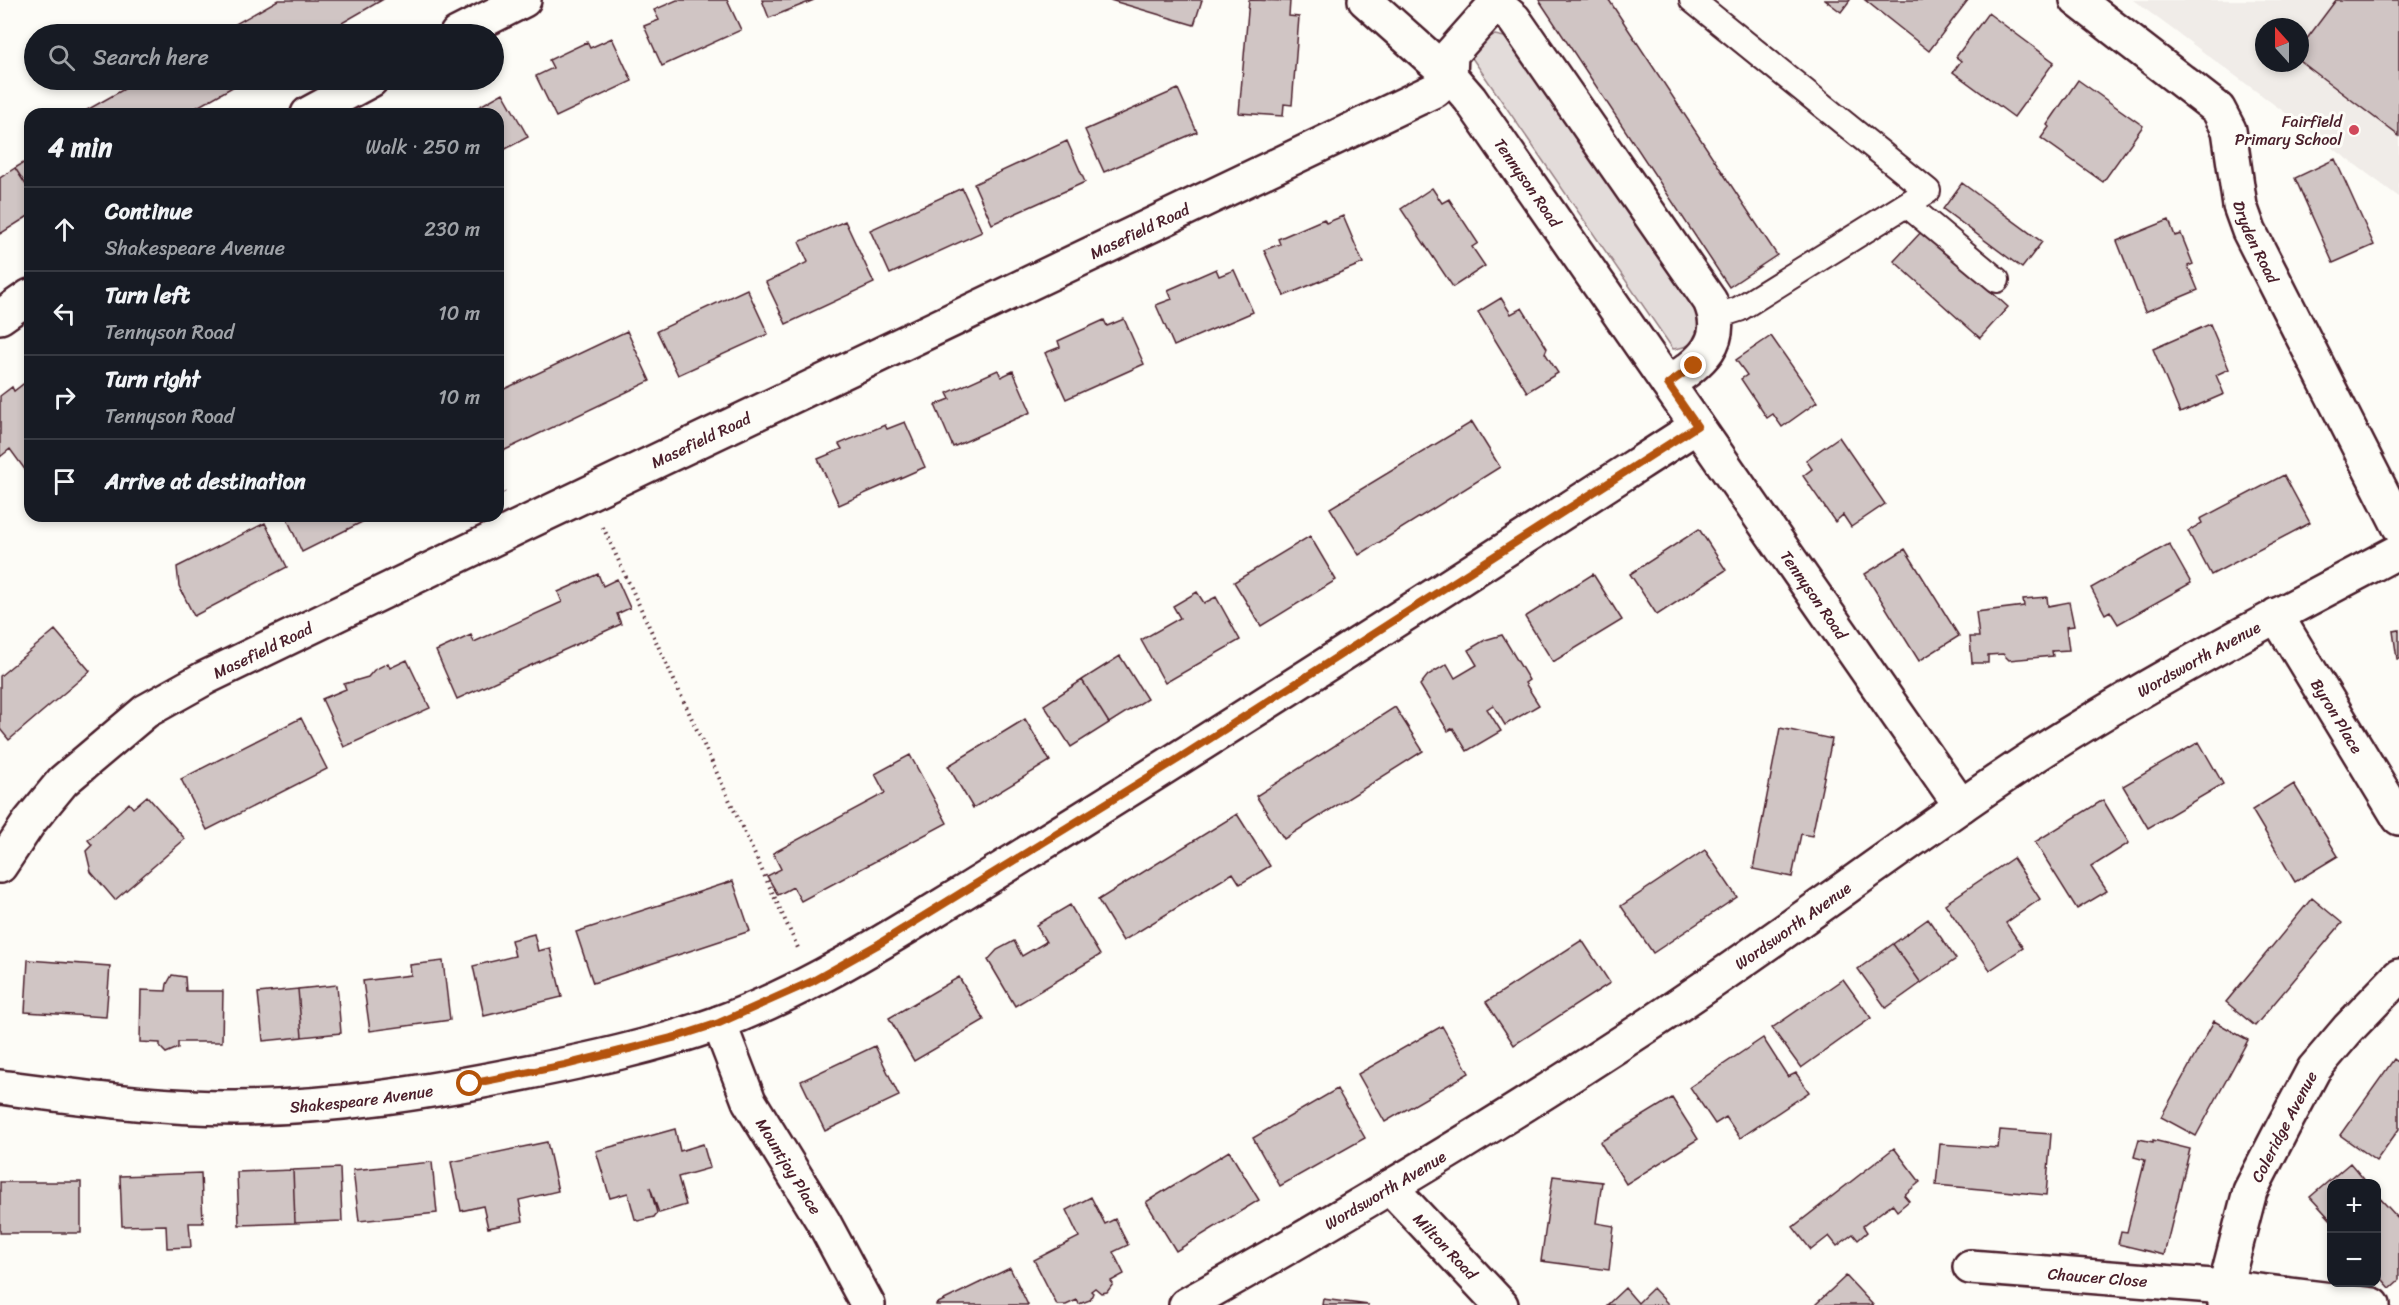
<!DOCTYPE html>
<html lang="en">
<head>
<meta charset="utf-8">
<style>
  body { margin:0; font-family:Sriracha,sans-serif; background:#20242c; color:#f1f3f6 }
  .controls { position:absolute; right:18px; bottom:18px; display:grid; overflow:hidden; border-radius:12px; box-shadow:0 3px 9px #0003 }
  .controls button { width:54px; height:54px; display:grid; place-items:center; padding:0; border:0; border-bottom:2px solid #363941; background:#171b24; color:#f1f3f6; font:30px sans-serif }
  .compass { position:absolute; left:2255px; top:18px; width:54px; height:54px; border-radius:50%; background:#171b24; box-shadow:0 3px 9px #0003; rotate:339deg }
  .stop { position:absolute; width:18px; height:18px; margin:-14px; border:4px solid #b45309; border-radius:50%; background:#fff }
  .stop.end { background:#b45309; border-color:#fff; box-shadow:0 2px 6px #0008 }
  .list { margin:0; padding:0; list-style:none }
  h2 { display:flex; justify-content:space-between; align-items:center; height:78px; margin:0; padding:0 24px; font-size:26px }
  h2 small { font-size:20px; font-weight:400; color:#9ea1a6 }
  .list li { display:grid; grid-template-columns:39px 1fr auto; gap:18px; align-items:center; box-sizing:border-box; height:84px; padding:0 24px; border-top:2px solid #363941 }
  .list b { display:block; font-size:22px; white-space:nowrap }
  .list p { margin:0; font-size:20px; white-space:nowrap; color:#9ea1a6 }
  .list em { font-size:20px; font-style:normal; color:#9ea1a6 }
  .icon { flex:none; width:33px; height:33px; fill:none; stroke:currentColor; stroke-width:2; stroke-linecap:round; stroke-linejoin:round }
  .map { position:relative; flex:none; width:2399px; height:1305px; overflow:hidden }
  .search { position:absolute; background:#171b24; box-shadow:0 3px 9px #0003; left:24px; top:24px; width:480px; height:66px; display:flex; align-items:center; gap:15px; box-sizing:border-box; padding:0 21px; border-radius:33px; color:#9ea1a6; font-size:22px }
  .panel { position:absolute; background:#171b24; box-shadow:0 3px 9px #0003; left:24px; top:108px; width:480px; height:414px; border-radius:18px }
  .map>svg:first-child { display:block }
  .built { fill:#f0ece8; fill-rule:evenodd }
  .green { fill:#e3dcda; stroke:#967e82; stroke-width:1.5 }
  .building { fill:#d0c5c4; stroke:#4a1f2b; stroke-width:1.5 }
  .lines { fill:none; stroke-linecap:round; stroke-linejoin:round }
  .service-casing { stroke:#4a1f2b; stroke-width:28 }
  .minor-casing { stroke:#4a1f2b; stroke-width:38 }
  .path { stroke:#4a1f2b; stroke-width:4; stroke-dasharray:1.5 4.5; stroke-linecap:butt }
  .service { stroke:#fdfcf7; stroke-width:24 }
  .minor { stroke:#fdfcf7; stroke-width:33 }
  .route { stroke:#b45309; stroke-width:8 }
  .poi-dot { fill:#d1495b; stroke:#fdfcf7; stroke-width:2 }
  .labels { text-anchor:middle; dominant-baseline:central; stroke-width:6; stroke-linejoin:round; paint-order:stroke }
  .poi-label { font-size:16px; fill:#4a1f2b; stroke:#fdfcf7; text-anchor:end }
  .street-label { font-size:16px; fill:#4a1f2b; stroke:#fdfcf7 }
</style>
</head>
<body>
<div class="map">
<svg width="2399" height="1305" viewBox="0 0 2399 1305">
  <rect width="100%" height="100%" fill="#fdfcf7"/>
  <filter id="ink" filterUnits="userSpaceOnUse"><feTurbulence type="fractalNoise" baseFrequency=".0167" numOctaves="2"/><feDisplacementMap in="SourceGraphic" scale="12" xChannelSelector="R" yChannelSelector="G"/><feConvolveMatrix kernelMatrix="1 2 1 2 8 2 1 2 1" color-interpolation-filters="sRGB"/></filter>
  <g filter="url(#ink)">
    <path class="built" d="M2133,0H2399V197ZM2264,27H2300V63H2264Z"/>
    <path class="green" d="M1495,35L1509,38L1699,309C1701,333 1701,346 1673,349L1470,55L1485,38Z"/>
    <path class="building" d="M278,0H382L323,34H218Z
      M677,0H727L741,30L662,66L644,26L659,20L654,10Z
      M762,0H814L769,18Z
      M1110,0H1202L1194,25Z
      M1249,0L1290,1L1289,16L1299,17L1292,105L1284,104L1283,116L1239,113Z
      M1539,0H1609L1777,255L1729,287Z
      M1825,0H1850L1841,12Z
      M1865,0H1968L1929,51Z
      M2336,0H2399V136L2300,61V48Z
      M1988,13L2054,62L2014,117L1953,72L1961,61L1956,57Z
      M612,38L632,81L556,117L536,76L553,68L549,60L587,42L590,48Z
      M140,80H245L185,114H80Z
      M2078,80L2143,126L2103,182L2041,138L2049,127L2047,125Z
      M1178,89L1197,132L1104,172L1085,130Z
      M503,93L528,137L498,153V114H466Z
      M1067,141L1085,182L992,224L974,184Z
      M30,159V191L15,168Z
      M2335,159L2374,245L2333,263L2295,178Z
      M15,168L30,191V215L0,234V178Z
      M1962,183L2042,242L2022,268L1943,209Z
      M962,188L982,232L890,274L870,230Z
      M1432,188L1442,203L1449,199L1478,243L1472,247L1485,266L1453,287L1401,209Z
      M1343,216L1363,263L1284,296L1264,250L1280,244L1278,239L1324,219L1326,223Z
      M2169,220L2175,236L2181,234L2193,264L2188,266L2198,290L2145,312L2117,241Z
      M845,221L874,283L786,324L766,282L808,262L799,242Z
      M1923,230L2008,307L1980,338L1894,261Z
      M1216,269L1219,276L1234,270L1253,312L1174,346L1156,305L1172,299L1168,290Z
      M747,289L768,334L678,375L657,331Z
      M1501,298L1511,314L1522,308L1547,348L1545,353L1558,373L1527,392L1478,312Z
      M1124,319L1144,364L1066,399L1045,353L1060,347L1058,341L1104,320L1107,326Z
      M2210,324L2229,369L2216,375L2224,394L2180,413L2153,349Z
      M627,331L650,381L503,451L498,442V392Z
      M1771,336L1817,402L1782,427L1773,414L1767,418L1741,379L1747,375L1736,360Z
      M998,370L1001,377L1013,371L1031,412L953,447L935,405L950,399L947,393Z
      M27,381L30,385V433L28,435L30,438V468L26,471L10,449L0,457V396L12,387L14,391Z
      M905,422L925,467L839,505L818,459L842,449L839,444L885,425L887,429Z
      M1472,422L1500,467L1359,555L1330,508Z
      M1839,437L1885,504L1851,527L1843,515L1835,522L1803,476L1812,469L1806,460Z
      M2284,475L2310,523L2211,575L2188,531L2202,523L2200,519Z
      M286,516H374L302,552Z
      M265,523L287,567L194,616L179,586L177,567Z
      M1699,529L1726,570L1657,615L1630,574Z
      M1310,536L1336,580L1261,626L1234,582Z
      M2169,544L2191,583L2118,624L2110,611L2105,614L2091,588Z
      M1905,549L1959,636L1919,661L1865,574Z
      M598,574L603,586L617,579L630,608L617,614L621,624L457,699L436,651L471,635L474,642L562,602L558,592Z
      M1593,574L1622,620L1553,662L1525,617Z
      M1197,592L1204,603L1216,597L1240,640L1165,683L1141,640L1180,618L1173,606Z
      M2047,597L2048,606L2069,602L2074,626L2066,627L2069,650L2052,651L2053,656L2009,660L2003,654L1988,655V663H1972L1970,637H1979L1976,612L2024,606L2023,599Z
      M55,630L90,671L9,740L0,729V676Z
      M2399,630V659H2397L2393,631Z
      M1502,635L1529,680L1525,683L1539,705L1505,725L1493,705L1487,709L1501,731L1467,751L1453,728L1448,731L1420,685L1428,675L1447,664L1455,678L1477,665L1468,650L1485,640Z
      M1120,656L1147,699L1109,723L1082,680Z
      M407,660L430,708L344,747L322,699L346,689L344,684L368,677L374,670L388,663L390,668Z
      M1082,680L1109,723L1071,747L1044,705Z
      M1395,707L1423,751L1284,839L1256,796Z
      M301,718L327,769L207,830L181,779Z
      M1025,719L1050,761L973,808L948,766Z
      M1780,728L1832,739L1812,836L1801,834L1792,877L1753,869Z
      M2199,742L2223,784L2148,828L2123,786Z
      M910,755L947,823L801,901L793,887L778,895L767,876L781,869L773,853L885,793L875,774Z
      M2294,784L2338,856L2295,882L2252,810Z
      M147,796L185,839L115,900L91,872L86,851L92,845L88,840L129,803L133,808Z
      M2103,800L2129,843L2091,867L2107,891L2077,909L2035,842Z
      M1237,814L1270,866L1240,884L1233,873L1123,941L1098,900Z
      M1705,850L1737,897L1653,953L1621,906Z
      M2013,858L2040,899L2006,923L2023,948L1990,970L1945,904Z
      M733,881L750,931L593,983L576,932Z
      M2312,898L2342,923L2255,1026L2226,1002Z
      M1070,905L1100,955L1015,1006L988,960L997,950L1014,941L1022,956L1046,942L1036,925Z
      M1928,919L1956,959L1921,983L1893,944Z
      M534,934L538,951L550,948L562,997L484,1016L473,966L515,956L511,940Z
      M1582,940L1610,983L1514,1045L1486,1002Z
      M1893,944L1921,983L1886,1008L1858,969Z
      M28,960L110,966L106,1017L25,1012Z
      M443,961L450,1020L370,1031L363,981L411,975L410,965Z
      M172,975L185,977L186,991H223L222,1042H178V1048L166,1053L160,1047V1043L140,1042L141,990L166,991L167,984Z
      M959,977L984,1020L914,1061L889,1018Z
      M1843,979L1871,1018L1801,1068L1772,1028Z
      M337,985L341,1033L302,1037L298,989Z
      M298,989L302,1037L263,1041L258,993Z
      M2214,1021L2248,1040L2196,1136L2161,1117Z
      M1442,1026L1469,1073L1385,1122L1358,1074Z
      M1763,1038L1788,1077L1796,1073L1809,1092L1740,1138L1726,1117L1715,1124L1690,1087Z
      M875,1046L899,1096L825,1131L801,1081Z
      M2394,1059L2399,1063V1129L2376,1161L2340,1135Z
      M1337,1089L1365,1138L1280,1186L1253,1138Z
      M1672,1098L1698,1139L1626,1184L1600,1142Z
      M675,1129L680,1151L703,1144L710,1168L678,1177L686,1205L659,1213L650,1187L657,1213L654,1217L638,1221L635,1219L628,1193L610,1198L596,1151Z
      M2000,1130L2051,1134L2046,1195L1936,1185L1940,1144L1998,1148Z
      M2139,1139L2153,1142V1140L2190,1149L2164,1255L2118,1244L2121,1231L2127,1232L2145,1160L2134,1157Z
      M547,1142L558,1191L519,1200L523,1221L488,1228L483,1206L461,1211L451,1162Z
      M1894,1148L1920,1182L1904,1195L1909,1201L1897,1211L1892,1204L1863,1226L1867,1232L1858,1240L1853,1234L1837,1246L1829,1236L1811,1250L1793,1227Z
      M1229,1151L1259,1200L1176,1251L1146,1202Z
      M432,1162L437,1213L359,1221L353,1170Z
      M2350,1163L2368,1184H2332V1221L2310,1197Z
      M340,1168L342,1221L295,1223L293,1170Z
      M293,1170L295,1223L239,1225L237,1172Z
      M201,1173L203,1223H189L191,1247L167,1248L166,1225L122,1226L120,1176Z
      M1553,1176L1602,1182L1596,1223L1614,1226L1609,1270L1541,1261Z
      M0,1182H81V1233H0Z
      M2376,1194L2399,1219V1280L2390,1288L2376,1272Z
      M1091,1197L1105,1224L1115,1219L1128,1245L1113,1252L1124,1274L1111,1281L1113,1284L1107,1292L1101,1293L1095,1288L1091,1291L1093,1293L1090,1300L1079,1304L1077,1300L1066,1305H1057L1034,1260L1079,1237L1066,1210Z
      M1010,1268L1028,1305H936V1304Z
      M1846,1276L1873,1305H1815Z
      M1625,1288L1638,1303L1653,1288L1669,1305H1607Z
      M1323,1299L1369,1305H1322Z"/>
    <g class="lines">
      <defs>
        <path id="service" d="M1692,0L1928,191L1739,309L1717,316
          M1907,205L1997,280"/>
        <g id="minor">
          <path id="s1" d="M1365,0L1450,76L1470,99L1961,806"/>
          <path id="s2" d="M2077,0L2218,109L2229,130L2240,206L2249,231L2399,526"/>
          <path d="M1496,4L1514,19L1710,301C1728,343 1700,362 1668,384"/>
          <path d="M457,34L524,0"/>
          <path d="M1450,76L1451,54L1499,0"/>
          <path d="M308,114L371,80"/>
          <path d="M0,317L30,296"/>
          <path id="s3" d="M2276,615L2399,818"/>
          <path id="s4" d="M0,866L30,821L63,781L146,711L205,678L522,525L1435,90L1450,76"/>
          <path id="s5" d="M719,1023L749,1101L824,1223L868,1305"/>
          <path id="s6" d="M0,1087C77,1097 157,1108 235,1108C332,1108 429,1092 524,1073C589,1060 654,1046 716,1024C790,997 858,957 925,916C976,885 1027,853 1077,822C1286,692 1491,559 1697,426"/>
          <path id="s7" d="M1390,1187L1501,1305"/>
          <path id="s8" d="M1970,1267L2225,1287L2373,1305"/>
          <path id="s9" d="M1186,1305C1343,1217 1497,1125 1647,1026C1777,941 1900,845 2030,759C2148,682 2274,617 2399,551"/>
          <path id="s10" d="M2225,1305V1287L2250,1191L2283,1127L2314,1069L2348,1029L2399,976"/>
        </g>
      </defs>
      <use href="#service" class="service-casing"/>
      <use href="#minor" class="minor-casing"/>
      <path class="path" d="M498,482L504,493
        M603,527L798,948"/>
      <use href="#service" class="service"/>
      <use href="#minor" class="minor"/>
    </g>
  </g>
  <g class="lines" filter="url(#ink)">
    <path class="route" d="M470,1084L565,1065L676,1037L719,1023L813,981L877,945L1178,759L1697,426L1668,384L1694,366"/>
  </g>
  <circle class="poi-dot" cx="2354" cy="130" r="6"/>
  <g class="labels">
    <g class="poi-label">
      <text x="2342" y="121">Fairfield<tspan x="2342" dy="18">Primary School</tspan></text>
    </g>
    <g class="street-label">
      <text stroke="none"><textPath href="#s1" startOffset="246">Tennyson Road</textPath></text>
      <text stroke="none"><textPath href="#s4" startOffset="1318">Masefield Road</textPath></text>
      <text stroke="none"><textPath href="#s2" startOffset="318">Dryden Road</textPath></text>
      <text stroke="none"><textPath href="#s4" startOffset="832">Masefield Road</textPath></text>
      <text stroke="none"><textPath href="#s1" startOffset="748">Tennyson Road</textPath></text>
      <text stroke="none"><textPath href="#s4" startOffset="346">Masefield Road</textPath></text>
      <text stroke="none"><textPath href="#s9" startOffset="1202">Wordsworth Avenue</textPath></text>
      <text stroke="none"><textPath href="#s3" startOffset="118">Byron Place</textPath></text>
      <text stroke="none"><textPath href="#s9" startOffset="716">Wordsworth Avenue</textPath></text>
      <text stroke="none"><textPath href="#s6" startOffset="363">Shakespeare Avenue</textPath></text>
      <text stroke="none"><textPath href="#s10" startOffset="190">Coleridge Avenue</textPath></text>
      <text stroke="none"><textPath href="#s5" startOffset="160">Mountjoy Place</textPath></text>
      <text stroke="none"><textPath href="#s9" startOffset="230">Wordsworth Avenue</textPath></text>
      <text stroke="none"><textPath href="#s7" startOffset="81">Milton Road</textPath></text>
      <text stroke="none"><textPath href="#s8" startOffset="128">Chaucer Close</textPath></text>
    </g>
  </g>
</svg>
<div class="controls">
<button>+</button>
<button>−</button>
</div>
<svg class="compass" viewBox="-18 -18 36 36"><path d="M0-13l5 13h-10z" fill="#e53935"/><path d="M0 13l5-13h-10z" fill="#9ea1a6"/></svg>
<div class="stop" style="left:470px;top:1084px"></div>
<div class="stop end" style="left:1694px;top:366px"></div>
<div class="search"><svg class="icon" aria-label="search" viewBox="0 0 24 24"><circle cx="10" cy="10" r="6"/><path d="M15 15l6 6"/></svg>Search here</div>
<section class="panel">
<h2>4 min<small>Walk · 250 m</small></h2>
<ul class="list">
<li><svg class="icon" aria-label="ahead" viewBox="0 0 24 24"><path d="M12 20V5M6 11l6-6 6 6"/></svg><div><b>Continue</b><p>Shakespeare Avenue</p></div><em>230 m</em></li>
<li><svg class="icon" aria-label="left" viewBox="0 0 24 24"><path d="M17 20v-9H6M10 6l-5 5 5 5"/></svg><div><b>Turn left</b><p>Tennyson Road</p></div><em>10 m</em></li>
<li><svg class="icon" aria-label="right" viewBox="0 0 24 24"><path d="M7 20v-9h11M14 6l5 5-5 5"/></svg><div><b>Turn right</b><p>Tennyson Road</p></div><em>10 m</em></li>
<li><svg class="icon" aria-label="arrive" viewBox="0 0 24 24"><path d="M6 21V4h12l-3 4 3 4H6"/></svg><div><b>Arrive at destination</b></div></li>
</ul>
</section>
</div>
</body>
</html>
